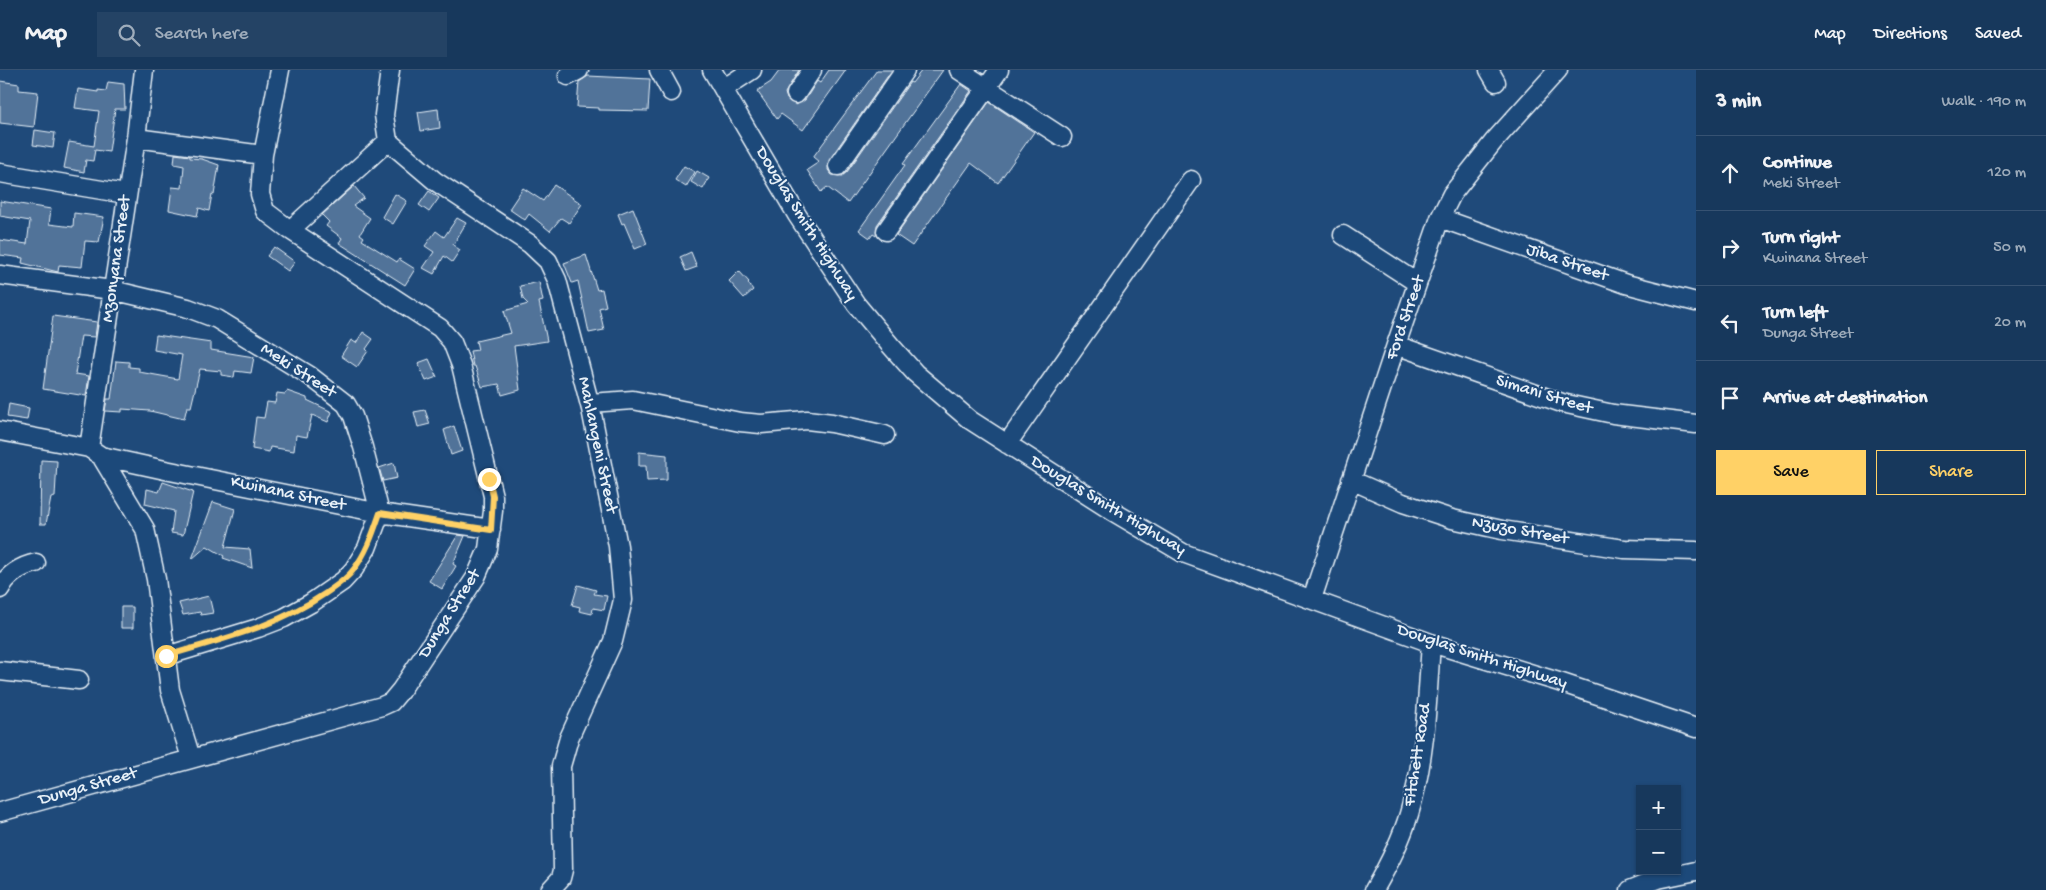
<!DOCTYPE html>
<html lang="en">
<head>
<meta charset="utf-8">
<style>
  body { margin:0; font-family:"Gochi Hand",sans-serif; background:#244365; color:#f1f3f6 }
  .controls { position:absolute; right:15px; bottom:15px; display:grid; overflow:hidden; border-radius:0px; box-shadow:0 1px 4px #0004 }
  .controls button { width:45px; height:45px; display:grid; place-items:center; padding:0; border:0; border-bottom:1px solid #365272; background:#17385c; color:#f1f3f6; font:25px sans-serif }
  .stop { position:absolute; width:15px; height:15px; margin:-11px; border:4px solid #ffd166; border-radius:50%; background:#fff }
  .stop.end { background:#ffd166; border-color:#fff; box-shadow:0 1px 5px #0008 }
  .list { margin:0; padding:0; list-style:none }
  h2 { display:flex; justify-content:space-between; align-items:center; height:65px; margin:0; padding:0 20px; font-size:21px }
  h2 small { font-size:16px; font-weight:400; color:#9eacbb }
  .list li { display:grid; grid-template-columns:32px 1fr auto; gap:15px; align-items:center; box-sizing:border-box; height:75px; padding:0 20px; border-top:1px solid #365272 }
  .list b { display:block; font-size:19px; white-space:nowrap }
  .list p { margin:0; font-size:16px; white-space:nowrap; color:#9eacbb }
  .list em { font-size:16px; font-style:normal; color:#9eacbb }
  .actions { display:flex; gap:10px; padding:15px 20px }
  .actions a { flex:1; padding:11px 0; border:1px solid #ffd166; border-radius:0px; text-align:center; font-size:18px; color:#ffd166 }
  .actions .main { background:#ffd166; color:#111 }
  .icon { flex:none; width:28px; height:28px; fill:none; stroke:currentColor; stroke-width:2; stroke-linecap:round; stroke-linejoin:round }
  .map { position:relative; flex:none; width:1696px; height:820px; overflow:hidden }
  header { display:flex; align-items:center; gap:30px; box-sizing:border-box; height:70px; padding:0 25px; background:#17385c; border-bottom:1px solid #365272 }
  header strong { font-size:24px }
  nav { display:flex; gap:28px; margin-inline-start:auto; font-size:18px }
  .search { width:350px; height:45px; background:#244365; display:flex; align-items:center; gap:12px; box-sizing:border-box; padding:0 18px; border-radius:0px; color:#9eacbb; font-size:19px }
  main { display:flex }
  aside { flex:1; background:#17385c }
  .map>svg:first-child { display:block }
  .building { fill:#517399; stroke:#e8f1f8 }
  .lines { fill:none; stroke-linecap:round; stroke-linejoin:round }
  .minor-casing { stroke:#e8f1f8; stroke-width:21 }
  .minor { stroke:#1f4a7a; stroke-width:18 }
  .route { stroke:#ffd166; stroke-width:6 }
  .labels { text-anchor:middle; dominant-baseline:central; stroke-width:4; stroke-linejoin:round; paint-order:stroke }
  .street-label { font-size:18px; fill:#e8f1f8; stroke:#1f4a7a }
</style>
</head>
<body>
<header>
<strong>Map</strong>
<div class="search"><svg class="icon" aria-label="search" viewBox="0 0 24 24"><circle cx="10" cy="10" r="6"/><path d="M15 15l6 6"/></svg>Search here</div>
<nav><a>Map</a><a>Directions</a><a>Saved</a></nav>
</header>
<main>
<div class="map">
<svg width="1696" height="820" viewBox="0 0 1696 820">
  <rect width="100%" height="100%" fill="#1f4a7a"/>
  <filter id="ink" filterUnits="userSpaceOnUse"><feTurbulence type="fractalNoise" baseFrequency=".02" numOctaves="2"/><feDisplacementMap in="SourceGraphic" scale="10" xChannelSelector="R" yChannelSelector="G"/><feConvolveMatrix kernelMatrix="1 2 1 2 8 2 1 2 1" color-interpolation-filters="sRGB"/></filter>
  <g filter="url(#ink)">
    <path class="building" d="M780,0H799L785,23L787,29L796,35L805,30L817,11L820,13L829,0H846L803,60L781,44L777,49L757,21L771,12Z
      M877,0H892L829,90L828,100L832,105L842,106L847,102L910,12L912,13L922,0H943L848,133L827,117L821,122L807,100L819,92L813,87Z
      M588,6L650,9L648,41L599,40V38L577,37L579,12Z
      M0,11L19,14V20L38,22L34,57L0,53Z
      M108,12L124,14L125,39H115L109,82L95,80L93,91L86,90L84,102L64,98L69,72L94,76L99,41L75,38L78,19L98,22V20L106,21Z
      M961,14L971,21L877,155L876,166L873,164L870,168L859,160L905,95L903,94Z
      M989,32L1034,62L998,113L971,93L912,176L896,165Z
      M438,39L440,58L421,61L418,42Z
      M35,60L55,63L53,78L33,75Z
      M175,84L190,86V88L202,89L219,95L214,125L212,124L209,141L199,138L197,146L169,140L172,117L182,118L184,96L174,94Z
      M684,96L695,102L686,117L675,110Z
      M697,101L709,108L703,119L691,112Z
      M554,115L582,134L569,153L561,148L550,161L529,144L525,150L509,139L523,118L543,131Z
      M354,116L364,128L353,136L370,148L360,164L364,167L362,170L397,192L399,189L415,199L405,215L339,173L342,168L326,156L329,152L322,145Z
      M429,121L439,128L429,142L419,135Z
      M395,124L407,131L393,154L382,147Z
      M0,131L51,139L49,154L73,157L74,143L104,147L99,172L85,171L82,197L59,195L58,202L22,193L23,188L0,185V170L27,174L30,151L0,146Z
      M633,138L647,174L635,179L624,153L622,154L618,144Z
      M457,148L466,153L453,175L460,180L452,192L444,186L434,204L423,198L434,182L425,176L436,161L444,167Z
      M274,177L295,192L288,201L267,186Z
      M691,182L697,197L686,201L680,187Z
      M586,185L597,220L602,219L606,236L599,238L604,260L589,263L578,211L572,213L564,193Z
      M739,201L749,212L748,213L753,220L744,228L729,211Z
      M539,212L543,231L539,232L547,271L514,276L520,320L502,325L499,314L482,317L475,296H473L470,281L478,280L476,271L511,263L504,241L528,234L523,229L520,216Z
      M53,246L97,252L95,267L81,266L75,304L89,306L86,326L43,319Z
      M363,262L373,269L366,279L368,281L357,297L341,286L351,270L356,273Z
      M156,265L211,273V280L254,287L251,303L235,301L234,307L221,305V301L200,299L191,337H187L184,349L150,341L122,339V342L105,341L107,329H111L116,291L129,292V297L139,298V302L178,309L182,285L154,280Z
      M429,289L437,307L426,311L418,293Z
      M287,321L307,328V330L332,342L328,352L312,345L307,367L296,365L294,381L270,377L269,382L252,379L256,347L264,348L267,332L275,333L277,323L285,324Z
      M9,334L29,338L27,350L7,347Z
      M425,340L430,354L418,357L414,342Z
      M454,356L462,381L451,385L444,360Z
      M639,382L667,385V410L647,411L646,396H639Z
      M41,390L57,391L55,427L51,428L46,454H40Z
      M394,393L397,408L383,411L379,398Z
      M163,412L193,422L183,465L171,463L174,441L145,434L147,419L159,422Z
      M213,432L235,439L225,477L250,479L252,498L223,488L224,486L207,476L192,489Z
      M458,465L465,466L453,494L456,496L442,519L429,511Z
      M578,515L596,520L594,524L607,526L604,540L593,538L592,544L579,541L580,537L572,535Z
      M209,526L213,543L201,545L200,542L183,545L179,533Z
      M121,537H133V558H121Z"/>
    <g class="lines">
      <defs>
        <path id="minor" d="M390,0L384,45L388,71L435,111L530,174L548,191L557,210L591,339L618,476L623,530L613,571L569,668L561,696L563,800L561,808L550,820
          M659,0L671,22
          M712,0L797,145L856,234L891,276L915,303L970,350L1112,441L1183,483L1431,573L1559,612L1696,658
          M959,0L1062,67
          M1489,0L1496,12
          M568,6L579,0
          M723,19L752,0
          M796,24L812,0
          M136,68L263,85
          M838,96L905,0
          M0,103L126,124
          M1440,148L1626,214L1696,232
          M290,160L388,71
          M886,161L999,0
          M1343,165L1417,213
          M0,205L112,220L188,238L217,249L310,306L346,334L353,346L363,377L380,443L367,478L354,499L343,511L311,533L284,548L258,558L166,586
          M1396,275L1562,333L1613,344L1696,354
          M590,333L633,330L740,352L761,354L807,350L832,353L885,365
          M0,361L89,378L101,386L165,400L380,443L491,459
          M1007,374L1191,110
          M89,378L136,68L144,0
          M101,386L145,459L156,509L170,620L191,688
          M1351,410L1403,433L1452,449L1502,460L1624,479L1696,481
          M0,519C7,505 21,496 36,493
          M1312,529L1396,275L1440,148L1452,124L1494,71L1558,0
          M0,601L79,610
          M0,742L382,636L391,632L401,620L476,507L488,479L493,441V426L461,295L452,272L440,258L290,160L265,141L260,124L263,85L280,0
          M1374,820C1388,796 1401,771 1409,744C1426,688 1427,630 1431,573
          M1630,820L1658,809L1696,801"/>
      </defs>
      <use href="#minor" class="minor-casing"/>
      <use href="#minor" class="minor"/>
    </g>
  </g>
  <g class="lines" filter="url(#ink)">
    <path class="route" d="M166,586C222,569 276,557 326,523C336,516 347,509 354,499C367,482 373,463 380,443L491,460L493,426L489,409"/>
  </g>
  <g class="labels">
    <g class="street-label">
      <text transform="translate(806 154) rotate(58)">Douglas Smith Highway</text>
      <text transform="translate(117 189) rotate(-82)">Mzonyana Street</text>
      <text transform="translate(1567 193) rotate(19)">Jiba Street</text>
      <text transform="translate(1406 248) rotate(-71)">Ford Street</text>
      <text transform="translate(298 301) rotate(33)">Meki Street</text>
      <text transform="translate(1544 325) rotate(17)">Simani Street</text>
      <text transform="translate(597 375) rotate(78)">Mahlangeni Street</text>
      <text transform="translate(288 424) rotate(12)">Kwinana Street</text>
      <text transform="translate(1108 436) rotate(31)">Douglas Smith Highway</text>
      <text transform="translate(1520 461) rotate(10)">Nzuzo Street</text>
      <text transform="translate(450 544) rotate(-58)">Dunga Street</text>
      <text transform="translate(1482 587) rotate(18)">Douglas Smith Highway</text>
      <text transform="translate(1418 685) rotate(-81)">Fitchett Road</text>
      <text transform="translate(88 717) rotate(-16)">Dunga Street</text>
    </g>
  </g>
</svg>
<div class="controls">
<button>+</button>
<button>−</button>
</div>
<div class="stop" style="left:166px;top:586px"></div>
<div class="stop end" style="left:489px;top:409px"></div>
</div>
<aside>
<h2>3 min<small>Walk · 190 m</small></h2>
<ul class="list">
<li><svg class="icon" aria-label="ahead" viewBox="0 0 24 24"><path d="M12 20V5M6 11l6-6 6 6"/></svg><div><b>Continue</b><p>Meki Street</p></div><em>120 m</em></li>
<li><svg class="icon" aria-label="right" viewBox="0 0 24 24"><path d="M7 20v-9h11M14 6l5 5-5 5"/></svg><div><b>Turn right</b><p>Kwinana Street</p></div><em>50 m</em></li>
<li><svg class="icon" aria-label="left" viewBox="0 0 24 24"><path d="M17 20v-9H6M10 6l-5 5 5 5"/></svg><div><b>Turn left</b><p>Dunga Street</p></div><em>20 m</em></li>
<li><svg class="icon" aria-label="arrive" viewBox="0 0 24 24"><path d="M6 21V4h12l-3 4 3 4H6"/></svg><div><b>Arrive at destination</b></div></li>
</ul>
<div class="actions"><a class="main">Save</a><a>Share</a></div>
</aside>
</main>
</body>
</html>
